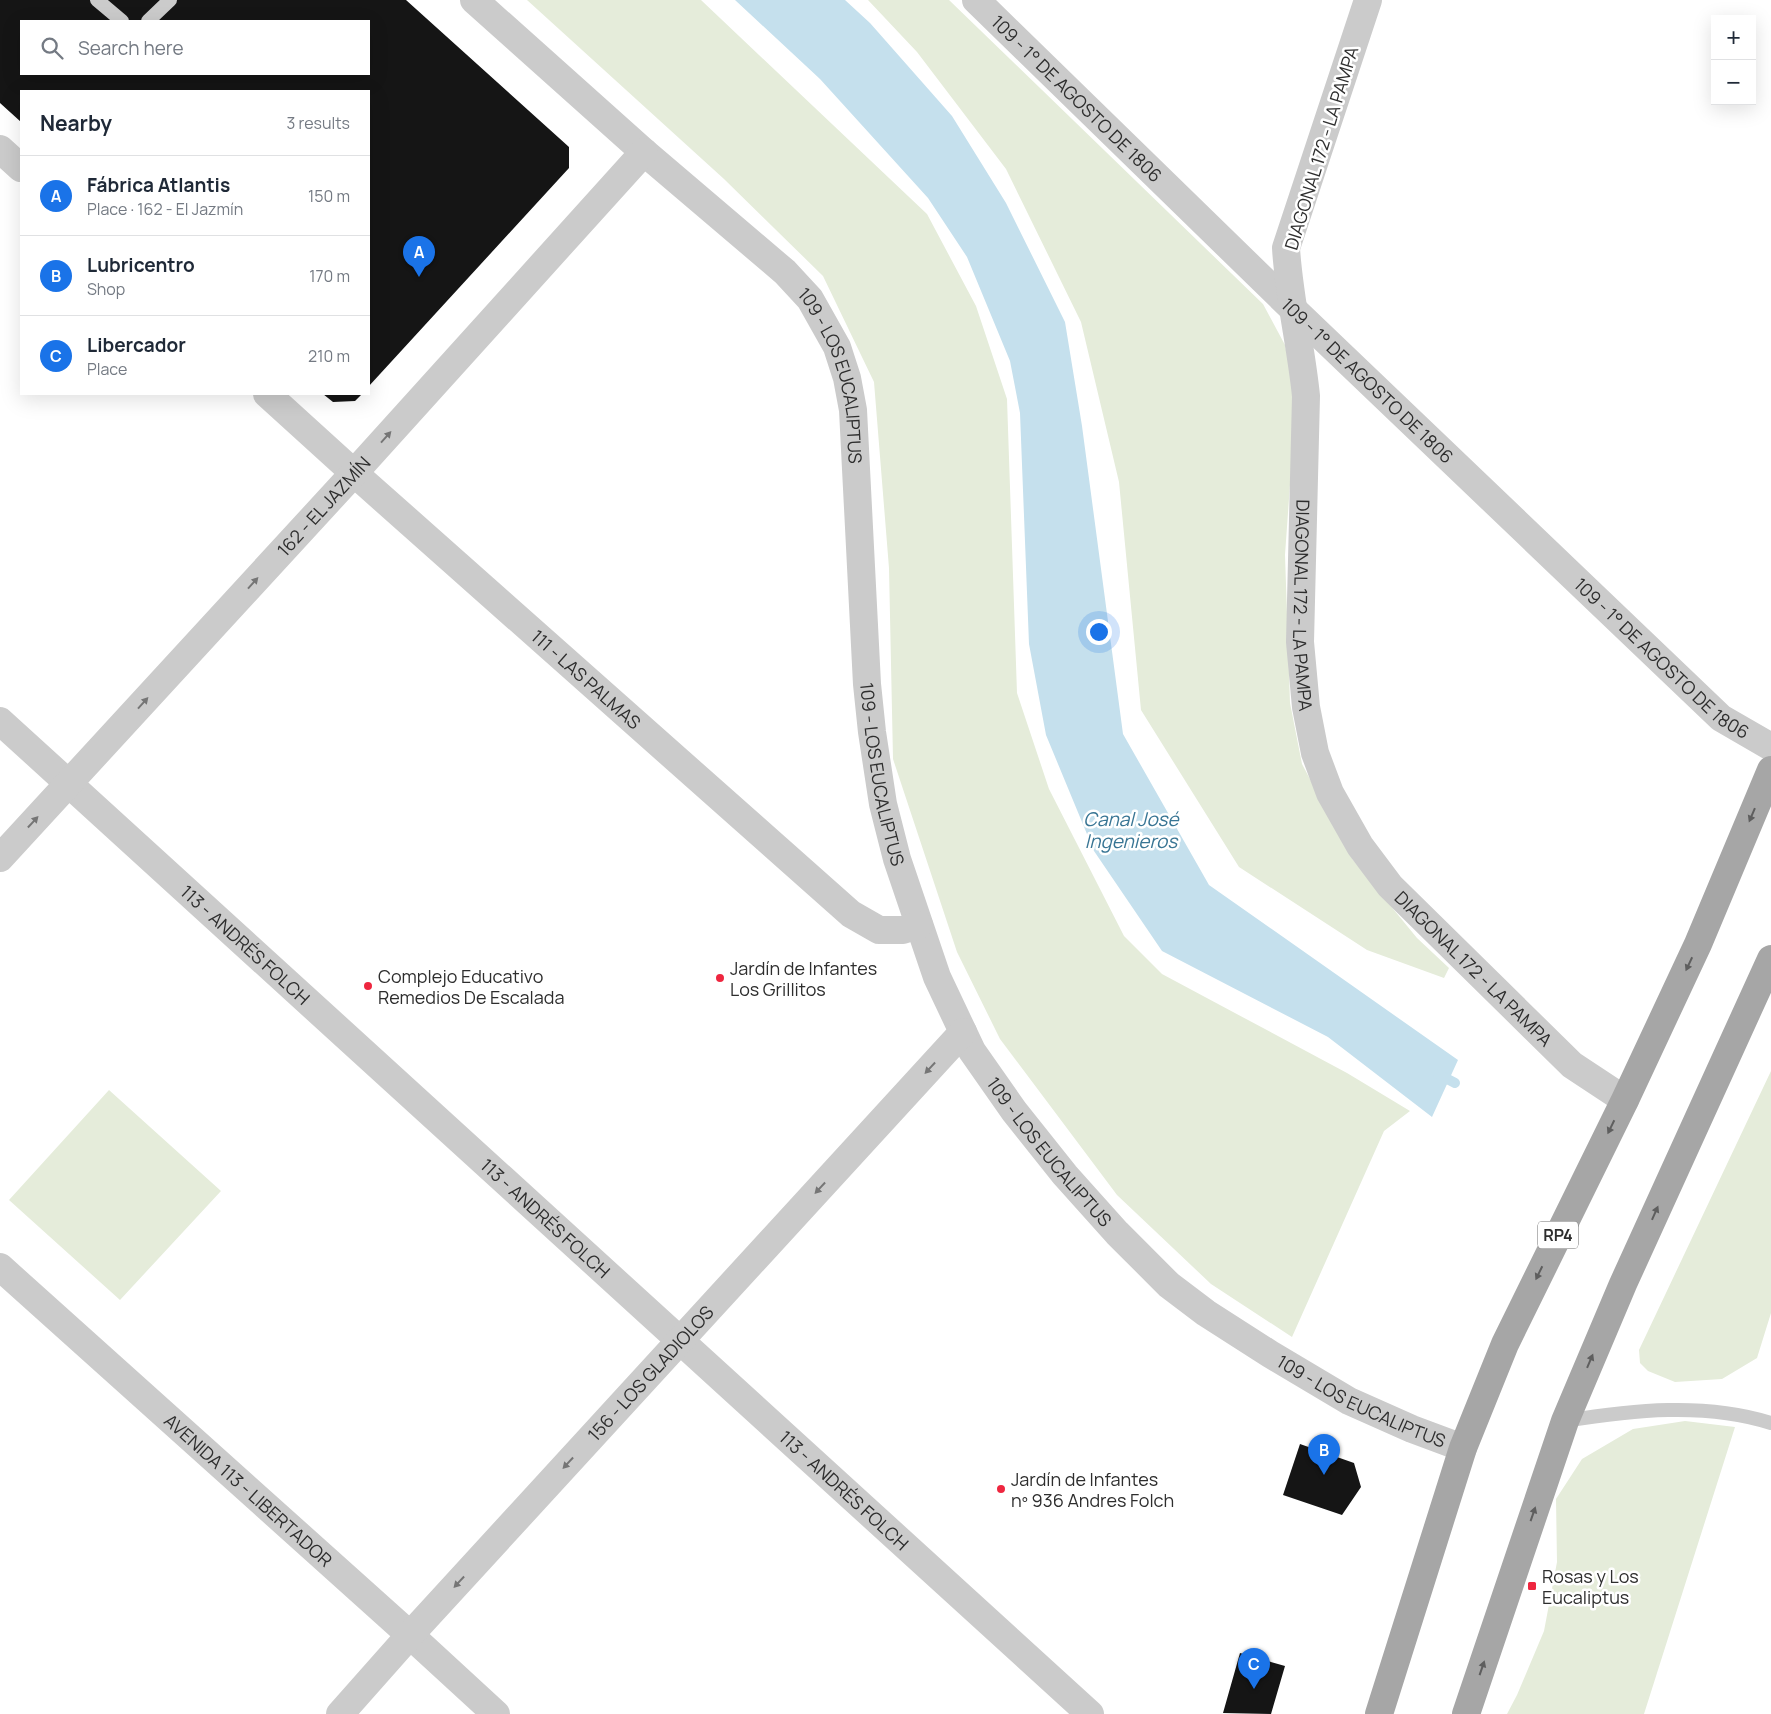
<!DOCTYPE html>
<html lang="en">
<head>
<meta charset="utf-8">
<style>
  body { margin:0; font-family:Manrope,sans-serif; background:#f2f2f3; color:#1f2937 }
  .controls { position:absolute; right:15px; top:15px; display:grid; overflow:hidden; border-radius:0px; box-shadow:0 5px 20px #0002 }
  .controls button { width:45px; height:45px; display:grid; place-items:center; padding:0; border:0; border-bottom:1px solid #e0e1e3; background:#fff; color:#1f2937; font:25px sans-serif }
  .you { position:absolute; left:1098px; top:631px; width:18px; height:18px; margin:-12px; border:4px solid #fff; border-radius:50%; background:#1a73e8; box-shadow:0 0 0 8px #1a73e833 }
  .badge { display:grid; place-items:center; width:32px; height:32px; border-radius:50%; background:#1a73e8; color:#fff; font-size:16px; font-weight:700 }
  .pin { position:absolute; translate:-50% -41px; filter:drop-shadow(0 1px 2px #0008) }
  .pin::after { content:''; position:absolute; top:26px; width:18px; height:15px; background:inherit; clip-path:polygon(0 0,100% 0,50% 100%) }
  .list { margin:0; padding:0; list-style:none }
  h2 { display:flex; justify-content:space-between; align-items:center; height:65px; margin:0; padding:0 20px; font-size:21px }
  h2 small { font-size:16px; font-weight:400; color:#747a83 }
  .list li { display:grid; grid-template-columns:32px 1fr auto; gap:15px; align-items:center; box-sizing:border-box; height:80px; padding:0 20px; border-top:1px solid #e0e1e3 }
  .list b { display:block; font-size:19px; white-space:nowrap }
  .list p { margin:0; font-size:16px; white-space:nowrap; color:#747a83 }
  .list em { font-size:16px; font-style:normal; color:#747a83 }
  .icon { flex:none; width:28px; height:28px; fill:none; stroke:currentColor; stroke-width:2; stroke-linecap:round; stroke-linejoin:round }
  .map { position:relative; flex:none; width:1771px; height:1714px; overflow:hidden }
  .search { position:absolute; background:#fff; box-shadow:0 5px 20px #0002; left:20px; top:20px; width:350px; height:55px; display:flex; align-items:center; gap:12px; box-sizing:border-box; padding:0 18px; border-radius:0px; color:#747a83; font-size:19px }
  .panel { position:absolute; background:#fff; box-shadow:0 5px 20px #0002; left:20px; top:90px; width:350px; height:305px; border-radius:0px }
  .map>svg:first-child { display:block }
  .green { fill:#e5ecda }
  .water { fill:#c5e0ed }
  .lines { fill:none; stroke-linecap:round; stroke-linejoin:round }
  .stream { stroke:#c5e0ed; stroke-width:10 }
  .building { fill:#151515; fill-rule:evenodd }
  .service { stroke:#cbcbcb; stroke-width:14 }
  .minor { stroke:#cbcbcb; stroke-width:28 }
  .primary { stroke:#a6a6a6; stroke-width:28 }
  .oneway { fill:#757575 }
  .oneway2 { fill:#5e5e5e }
  .poi-dot { fill:#ee263f; stroke:#fff; stroke-width:2 }
  .labels { text-anchor:middle; dominant-baseline:central; stroke-width:5; stroke-linejoin:round; paint-order:stroke }
  .shield { fill:#fff; stroke:#6d6d6d; stroke-width:1 }
  .shield-label { font-size:16px; font-weight:bold; fill:#2e2e2e }
  .street-label { font-size:18px; fill:#2e2e2e; stroke:#fff }
  .poi-label { font-size:18px; fill:#2e2e2e; stroke:#fff; text-anchor:start }
  .water-label { font-size:19px; font-style:italic; fill:#387594; stroke:#fff }
</style>
</head>
<body>
<div class="map">
<svg width="1771" height="1714" viewBox="0 0 1771 1714">
  <rect width="100%" height="100%" fill="#fff"/>
  <path class="green" d="M527,0H701L927,214L976,306L1007,399L1017,693L1049,789L1124,936L1162,974L1347,1073L1410,1111L1384,1131L1292,1337L1211,1284L1117,1195L1000,1039L957,952L893,759L889,568L874,382L823,276L724,179Z
    M868,0H949L1263,304L1285,345L1296,400L1285,555L1290,703L1302,764L1353,860L1417,938L1449,968L1444,978L1367,950L1239,867L1141,710L1119,482L1081,322L1006,169L917,52Z
    M1771,1071V1313L1757,1358L1722,1379L1675,1382L1648,1371L1640,1363L1639,1350Z
    M109,1090L221,1191L120,1300L9,1200Z
    M1685,1421L1735,1427L1644,1714H1507L1517,1695L1544,1631L1557,1562L1556,1499L1582,1459L1633,1429Z"/>
  <path class="water" d="M735,0H845L870,23L952,116L1006,203L1065,322L1082,426L1123,734L1209,885L1458,1060L1432,1117L1328,1037L1162,951L1094,851L1046,735L1029,644L1020,413L1010,361L967,257L928,198L820,79Z"/>
  <g class="lines">
    <path class="stream" d="M1438,1074L1455,1083"/>
  </g>
  <path class="building" d="M0,0H406L569,147V168L369,386V91H21V122L0,103ZM21,21H369V74H21Z
    M323,394H362L355,401L333,402Z
    M1300,1444L1354,1463L1361,1487L1342,1515L1283,1495Z
    M1240,1653L1285,1666L1271,1714L1223,1713Z"/>
  <g class="lines">
    <path class="service" d="M97,0L122,21
      M148,21L170,0
      M1565,1421C1632,1410 1705,1402 1771,1423"/>
    <g class="minor">
      <path id="s1" d="M474,0L644,152L785,272L810,299L837,347L847,378L853,410L867,684L872,732L883,804L897,859L937,977L972,1051L1014,1111L1065,1175L1117,1233L1169,1285L1206,1313L1270,1354L1349,1401L1412,1429L1463,1448"/>
      <path id="s2" d="M976,0L1294,310L1721,718L1771,747"/>
      <path id="s3" d="M1368,0L1286,248C1289,298 1301,346 1306,396L1300,642L1306,707L1315,753L1330,793L1360,846L1390,886L1572,1065L1625,1100"/>
      <path d="M0,149L21,168"/>
      <path id="s4" d="M267,394L354,473L851,914L879,930H903L919,925"/>
      <path id="s5" d="M0,721L1090,1714"/>
      <path id="s6" d="M0,858L354,473L644,152"/>
      <path id="s7" d="M0,1267L410,1635L496,1714"/>
      <path id="s8" d="M340,1714L410,1635L963,1032"/>
    </g>
    <path class="primary" d="M1379,1714L1463,1448L1505,1344L1625,1100L1698,944L1771,770
      M1466,1714L1565,1421L1623,1284L1771,959"/>
  </g>
  <defs><path id="oneway-solid" d="M-6-.8H1V-3.2L6.5 0L1 3.2V.8H-6Z" transform="scale(1.25)"/></defs>
  <g class="oneway">
    <use href="#oneway-solid" transform="translate(386 437) rotate(-48)"/>
    <use href="#oneway-solid" transform="translate(253 583) rotate(-48)"/>
    <use href="#oneway-solid" transform="translate(143 703) rotate(-48)"/>
    <use href="#oneway-solid" transform="translate(33 822) rotate(-47)"/>
    <use href="#oneway-solid" transform="translate(930 1068) rotate(133)"/>
    <use href="#oneway-solid" transform="translate(820 1188) rotate(133)"/>
    <use href="#oneway-solid" transform="translate(568 1463) rotate(133)"/>
    <use href="#oneway-solid" transform="translate(459 1582) rotate(133)"/>
  </g>
  <g class="oneway2">
    <use href="#oneway-solid" transform="translate(1752 815) rotate(113)"/>
    <use href="#oneway-solid" transform="translate(1689 964) rotate(115)"/>
    <use href="#oneway-solid" transform="translate(1611 1127) rotate(116)"/>
    <use href="#oneway-solid" transform="translate(1655 1213) rotate(-66)"/>
    <use href="#oneway-solid" transform="translate(1539 1273) rotate(116)"/>
    <use href="#oneway-solid" transform="translate(1590 1361) rotate(-67)"/>
    <use href="#oneway-solid" transform="translate(1533 1514) rotate(-71)"/>
    <use href="#oneway-solid" transform="translate(1482 1668) rotate(-71)"/>
  </g>
  <g class="poi-dot">
    <circle cx="720" cy="978" r="5"/>
    <circle cx="368" cy="986" r="5"/>
    <circle cx="1001" cy="1489" r="5"/>
    <rect x="1527" y="1581" width="10" height="10" rx="2.5"/>
  </g>
  <g class="labels">
    <rect class="shield" x="1538" y="1221.5" width="40" height="27" rx="4"/>
    <g class="shield-label">
      <text x="1558" y="1235">RP4</text>
    </g>
    <g class="street-label">
      <text stroke="none"><textPath href="#s2" startOffset="141">109 - 1° DE AGOSTO DE 1806</textPath></text>
      <text transform="translate(1321 148) rotate(-73)">DIAGONAL 172 - LA PAMPA</text>
      <text stroke="none"><textPath href="#s1" startOffset="531">109 - LOS EUCALIPTUS</textPath></text>
      <text stroke="none"><textPath href="#s2" startOffset="546">109 - 1° DE AGOSTO DE 1806</textPath></text>
      <text stroke="none"><textPath href="#s6" startOffset="478">162 - EL JAZMÍN</textPath></text>
      <text stroke="none"><textPath href="#s3" startOffset="620">DIAGONAL 172 - LA PAMPA</textPath></text>
      <text stroke="none"><textPath href="#s2" startOffset="951">109 - 1° DE AGOSTO DE 1806</textPath></text>
      <text stroke="none"><textPath href="#s4" startOffset="428">111 - LAS PALMAS</textPath></text>
      <text stroke="none"><textPath href="#s1" startOffset="936">109 - LOS EUCALIPTUS</textPath></text>
      <text stroke="none"><textPath href="#s5" startOffset="332">113 - ANDRÉS FOLCH</textPath></text>
      <text stroke="none"><textPath href="#s3" startOffset="1040">DIAGONAL 172 - LA PAMPA</textPath></text>
      <text stroke="none"><textPath href="#s1" startOffset="1356">109 - LOS EUCALIPTUS</textPath></text>
      <text stroke="none"><textPath href="#s5" startOffset="738">113 - ANDRÉS FOLCH</textPath></text>
      <text stroke="none"><textPath href="#s8" startOffset="461">156 - LOS GLADIOLOS</textPath></text>
      <text stroke="none"><textPath href="#s1" startOffset="1761">109 - LOS EUCALIPTUS</textPath></text>
      <text stroke="none"><textPath href="#s7" startOffset="334">AVENIDA 113 - LIBERTADOR</textPath></text>
      <text stroke="none"><textPath href="#s5" startOffset="1142">113 - ANDRÉS FOLCH</textPath></text>
    </g>
    <g class="poi-label">
      <text x="730" y="968">Jardín de Infantes<tspan x="730" dy="21">Los Grillitos</tspan></text>
      <text x="378" y="976">Complejo Educativo<tspan x="378" dy="21">Remedios De Escalada</tspan></text>
      <text x="1011" y="1479">Jardín de Infantes<tspan x="1011" dy="21">nº 936 Andres Folch</tspan></text>
      <text x="1542" y="1576">Rosas y Los<tspan x="1542" dy="21">Eucaliptus</tspan></text>
    </g>
    <g class="water-label">
      <text x="1131" y="819">Canal José<tspan x="1131" dy="22">Ingenieros</tspan></text>
    </g>
  </g>
</svg>
<div class="controls">
<button>+</button>
<button>−</button>
</div>
<div class="you"></div>
<div class="pin badge" style="left:419px;top:277px">A</div>
<div class="pin badge" style="left:1324px;top:1475px">B</div>
<div class="pin badge" style="left:1254px;top:1689px">C</div>
<div class="search"><svg class="icon" aria-label="search" viewBox="0 0 24 24"><circle cx="10" cy="10" r="6"/><path d="M15 15l6 6"/></svg>Search here</div>
<section class="panel">
<h2>Nearby<small>3 results</small></h2>
<ul class="list">
<li><span class="badge">A</span><div><b>Fábrica Atlantis</b><p>Place · 162 - El Jazmín</p></div><em>150 m</em></li>
<li><span class="badge">B</span><div><b>Lubricentro</b><p>Shop</p></div><em>170 m</em></li>
<li><span class="badge">C</span><div><b>Libercador</b><p>Place</p></div><em>210 m</em></li>
</ul>
</section>
</div>
</body>
</html>
